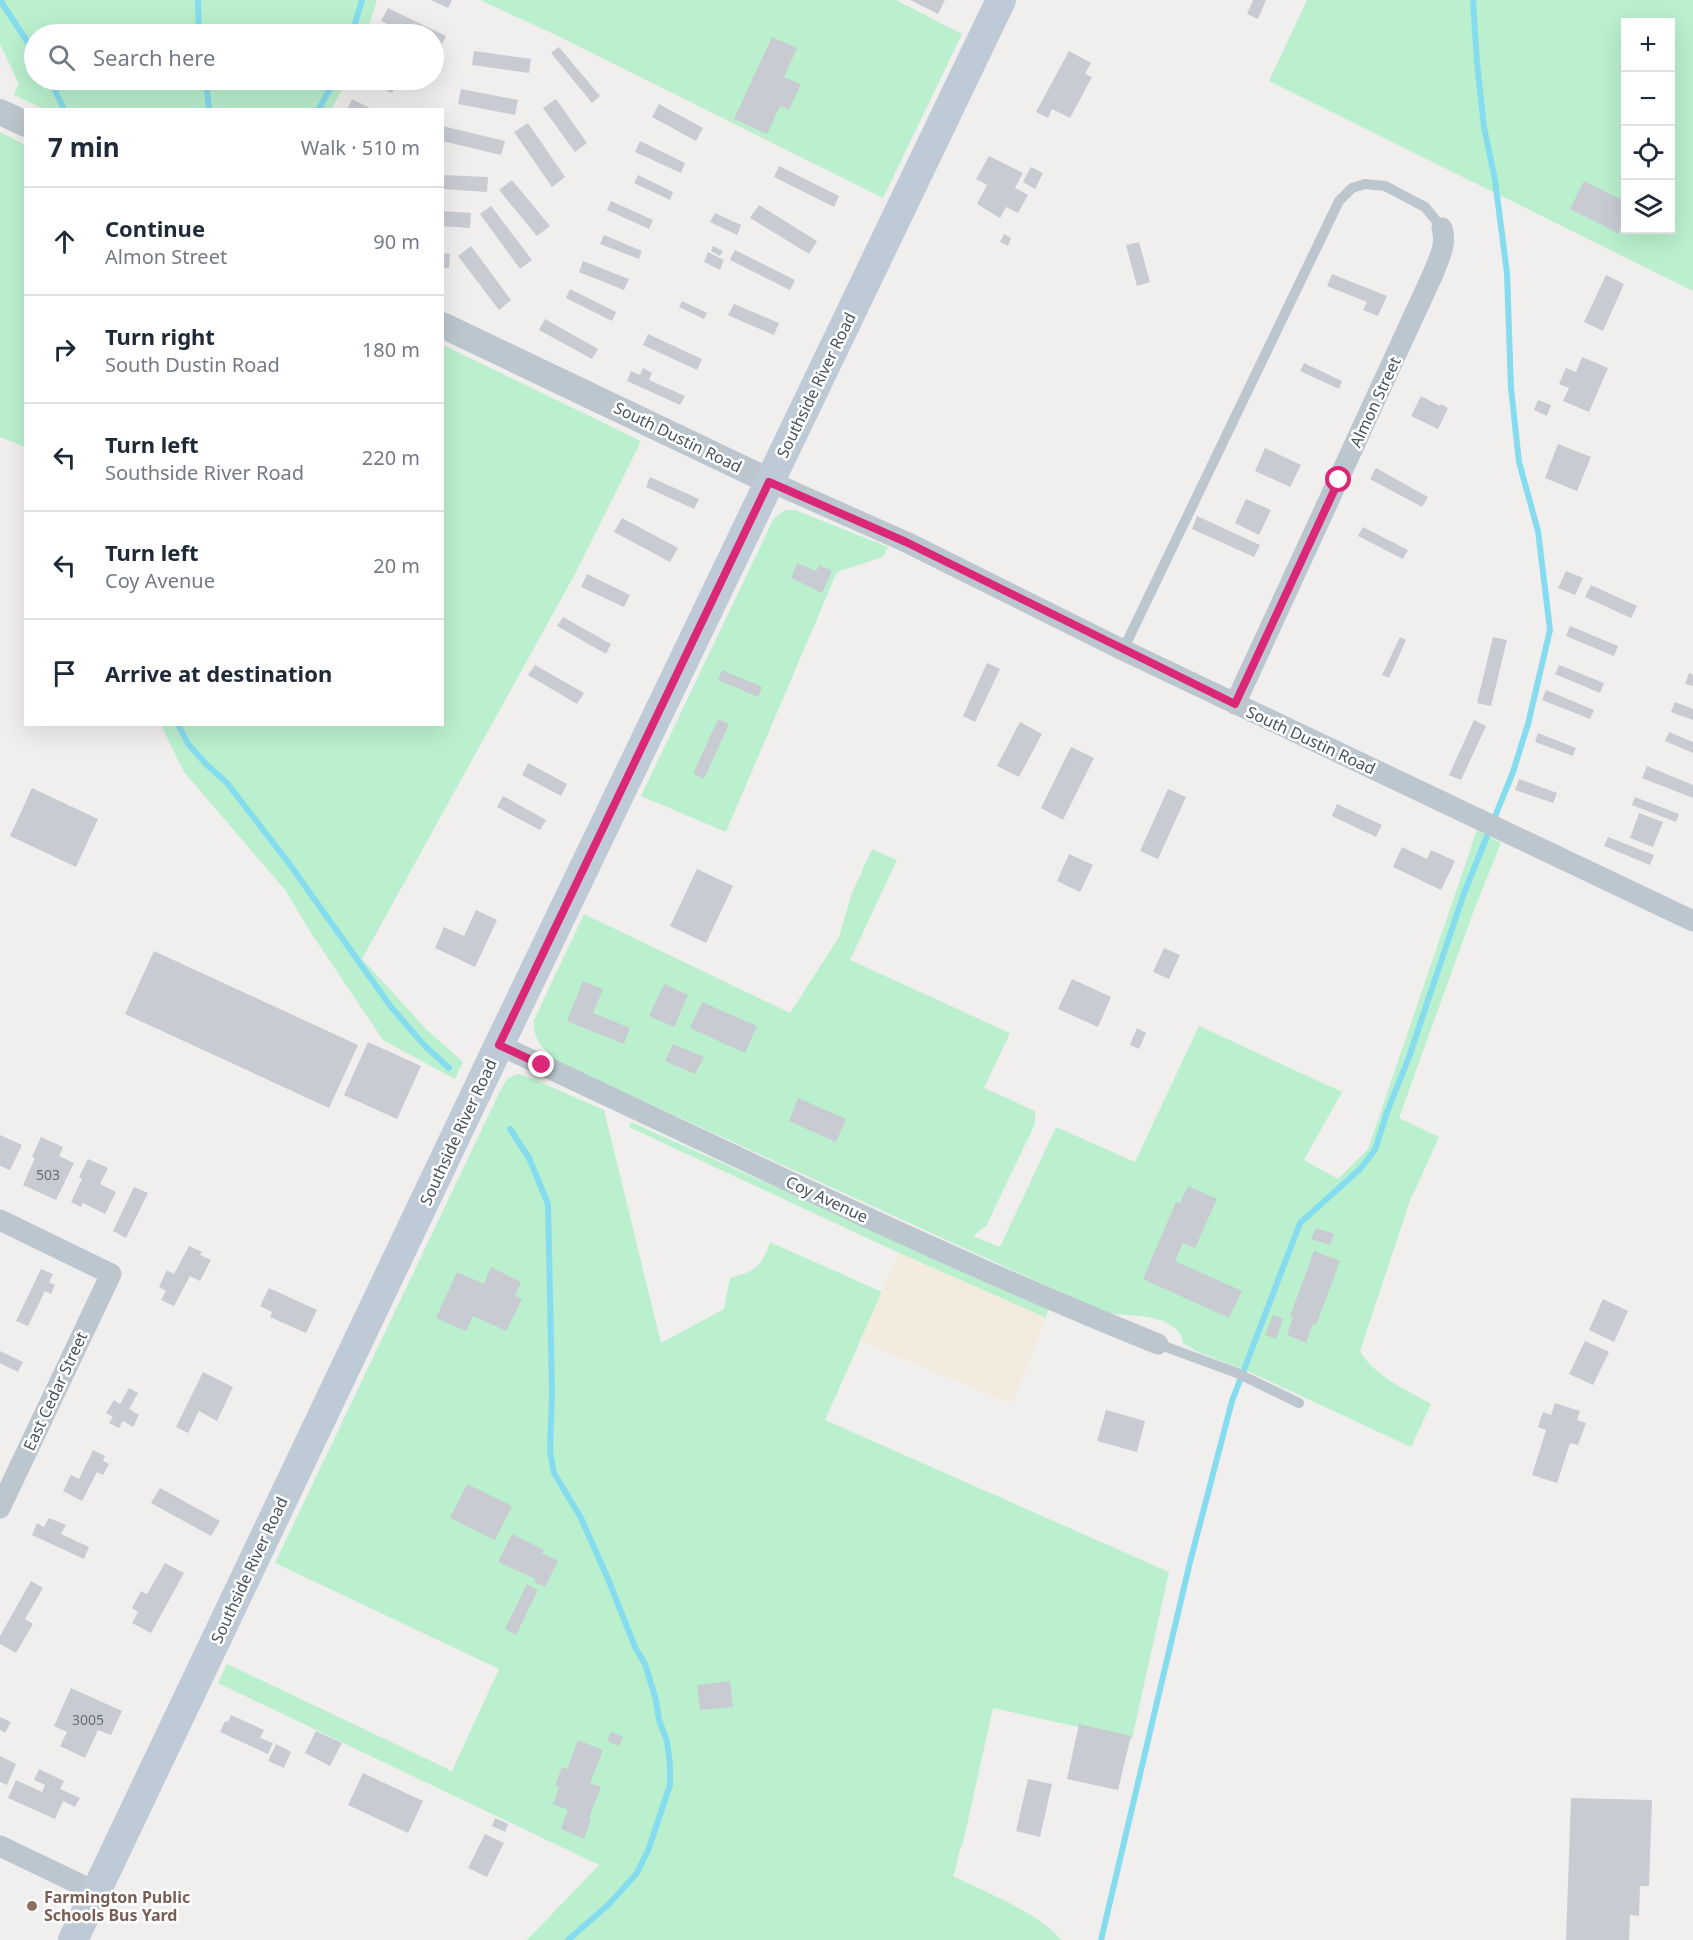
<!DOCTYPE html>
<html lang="en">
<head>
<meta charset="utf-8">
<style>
  body { margin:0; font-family:"Noto Sans",sans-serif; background:#f2f2f3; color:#1f2937 }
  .controls { position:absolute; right:18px; top:18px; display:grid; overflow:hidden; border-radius:0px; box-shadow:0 6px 24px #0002 }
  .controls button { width:54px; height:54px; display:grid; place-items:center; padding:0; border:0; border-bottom:2px solid #e0e1e3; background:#fff; color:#1f2937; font:30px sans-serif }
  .stop { position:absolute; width:18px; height:18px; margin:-14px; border:4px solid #db2777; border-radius:50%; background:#fff }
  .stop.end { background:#db2777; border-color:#fff; box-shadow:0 2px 6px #0008 }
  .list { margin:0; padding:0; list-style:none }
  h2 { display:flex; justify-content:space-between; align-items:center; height:78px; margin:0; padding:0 24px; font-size:26px }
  h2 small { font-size:20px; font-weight:400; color:#747a83 }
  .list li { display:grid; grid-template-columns:39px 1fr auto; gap:18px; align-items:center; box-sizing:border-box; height:108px; padding:0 24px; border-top:2px solid #e0e1e3 }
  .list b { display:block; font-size:22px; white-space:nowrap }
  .list p { margin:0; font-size:20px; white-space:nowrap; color:#747a83 }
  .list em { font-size:20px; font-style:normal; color:#747a83 }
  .icon { flex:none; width:33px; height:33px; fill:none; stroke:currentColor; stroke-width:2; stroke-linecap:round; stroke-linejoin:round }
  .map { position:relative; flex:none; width:1693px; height:1940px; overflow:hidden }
  .search { position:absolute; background:#fff; box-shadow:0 6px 24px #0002; left:24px; top:24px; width:420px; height:66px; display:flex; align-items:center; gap:15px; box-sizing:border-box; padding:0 21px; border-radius:33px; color:#747a83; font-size:22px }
  .panel { position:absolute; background:#fff; box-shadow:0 6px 24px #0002; left:24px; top:108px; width:420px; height:618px; border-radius:0px }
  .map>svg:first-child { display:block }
  .green { fill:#baf0ce; fill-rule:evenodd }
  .sand { fill:#f3ecde }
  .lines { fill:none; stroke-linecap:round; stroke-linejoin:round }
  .stream { stroke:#86dcef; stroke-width:6 }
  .building { fill:#c8cbd1 }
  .service { stroke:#bcc6ce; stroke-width:10 }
  .minor { stroke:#bcc6ce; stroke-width:21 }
  .tertiary { stroke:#bcc6ce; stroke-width:26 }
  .secondary { stroke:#becad6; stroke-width:30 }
  .route { stroke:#db2777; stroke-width:8 }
  .education-dot { fill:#8d6e63; stroke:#fff; stroke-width:2 }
  .labels { text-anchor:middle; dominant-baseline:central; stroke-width:5; stroke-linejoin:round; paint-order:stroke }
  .number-label { font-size:14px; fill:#667079 }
  .street-label { font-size:16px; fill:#46525c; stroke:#fff }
  .education-label { font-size:16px; font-weight:bold; fill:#785e54; stroke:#fff; text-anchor:start }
</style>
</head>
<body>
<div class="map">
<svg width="1693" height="1940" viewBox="0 0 1693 1940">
  <rect width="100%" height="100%" fill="#f1eeee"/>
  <path class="green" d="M0,0H377L366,34H34V80H347L331,110L44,109L14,95L19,84L0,44Z
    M480,0H896L962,34L883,198L560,37Z
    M1307,0H1693V291L1269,81ZM1626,22H1670V230H1626Z
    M0,132L25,145V447L0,437Z
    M443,345L641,441L576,572L362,959L426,1029L463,1062L455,1079L383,1040L309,930L286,891L184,772L161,725L442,724Z
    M785,510H795L888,547L883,557L837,572L726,832L641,796L774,518Z
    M1477,830L1501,843L1474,910L1399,1118L1439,1137L1410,1201L1360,1351C1374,1376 1407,1390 1431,1404L1411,1447L1252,1373L1198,1352L1183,1343L1181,1335L1175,1328L1163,1321L1149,1317L1106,1313L556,1061C543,1046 533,1042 534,1020L584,914L790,1013L839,937L852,893L872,849L897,860L850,960L1010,1033L984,1088L1035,1111V1124L986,1226L973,1236L1000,1247L1056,1127L1135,1162L1199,1026L1342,1092L1304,1160L1338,1179L1368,1149Z
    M517,1074L526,1076L604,1110L661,1343L724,1309L730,1278C755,1271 762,1267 770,1242L882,1292L825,1420L1169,1572L1132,1739L993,1708L963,1843C957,1854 958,1865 953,1876C981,1890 1045,1916 1061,1940H527L599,1865L218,1683L227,1664L452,1771L499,1669L275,1563L502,1087L508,1078Z
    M631,1122L1048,1309L1046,1318L899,1253L629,1127Z"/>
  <path class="sand" d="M899,1253L1046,1318L1012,1404L860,1341Z"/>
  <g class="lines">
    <path class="stream" d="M0,0L34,52
      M198,0L199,34
      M352,34L362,0
      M50,80L63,107
      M206,80L209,110
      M318,110L335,80
      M178,724L188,744L206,764L227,783L288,862L391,1007L425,1046L449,1068
      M510,1129L529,1158L548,1204L552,1391L550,1452L554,1473L581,1518L608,1579L635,1647L645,1664L656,1700L659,1720L667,1741L670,1765V1785L649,1848L637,1873L608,1905L568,1940
      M1101,1940L1190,1562L1232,1401L1300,1223L1360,1169L1375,1150L1387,1112L1409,1057L1464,893L1513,772L1528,724L1550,630L1538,531L1519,462L1511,388L1507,273L1495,180L1484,127L1477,63L1473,0"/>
  </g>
  <path class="building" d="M431,0H452L448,8Z
    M910,0H945L938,14Z
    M1253,0H1266L1258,19L1247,14Z
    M388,8L446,36L439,50L434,47V34H408L381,21Z
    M772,37L797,48L784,77L801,84L789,110L780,106L767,134L734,119Z
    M559,47L600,96L592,103L551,53Z
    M474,51L531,59L529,73L472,65Z
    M1069,51L1091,63L1085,74L1092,77L1070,118L1052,109L1048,118L1036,112Z
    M374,80H380L395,86L392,93L372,84Z
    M461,89L518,100L515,115L458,104Z
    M352,99L374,110H347Z
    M556,99L587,143L575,152L543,108Z
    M659,104L703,128L696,141L652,117Z
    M528,123L565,177L552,187L514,132Z
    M442,126L505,141L501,155L442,141Z
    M640,141L685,163L681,173L635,152Z
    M989,156L1023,173L1015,188L1028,195L1018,213L1006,207L1000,218L977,204L987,185L976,179Z
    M779,166L839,196L834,207L774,177Z
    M1031,167L1043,173L1035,189L1023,182Z
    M442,175L488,177L487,192L442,189Z
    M638,175L673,192L670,200L634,183Z
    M512,180L550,226L537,236L499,190Z
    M1584,181L1626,202V218L1618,233L1570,209Z
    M611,201L653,220L649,229L607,210Z
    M759,205L817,241L809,254L750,218Z
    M491,206L532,260L520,269L480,214Z
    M442,211L471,213L470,228L442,226Z
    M715,213L741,225L737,235L710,222Z
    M1004,234L1011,238L1008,246L1000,242Z
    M604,235L642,251L639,259L600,244Z
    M1139,242L1150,282L1137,286L1126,245Z
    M471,246L511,300L499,310L458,256Z
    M713,246L723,251L720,256L711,251Z
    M735,250L795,280L790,290L730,260Z
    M708,252L724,260L720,270L704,262Z
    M442,253L450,254L449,268H442Z
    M583,261L629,279L624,290L579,272Z
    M1332,274L1387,296L1378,316L1363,310L1367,302L1327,286Z
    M1606,275L1624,284L1603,331L1584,322Z
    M570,289L616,312L612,321L566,298Z
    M682,301L707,313L704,319L679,307Z
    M734,304L779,323L774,335L728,315Z
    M545,319L598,349L592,359L539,330Z
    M648,334L702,359L697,370L643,345Z
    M1582,357L1608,368L1589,412L1563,401L1569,388L1559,384L1566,368L1576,372Z
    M1304,363L1342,381L1339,389L1300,371Z
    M643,368L652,373L649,380L685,396L680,405L627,381L631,371L640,375Z
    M1421,396L1440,406L1441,404L1448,408L1438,429L1411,416Z
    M1538,400L1551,405L1547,416L1534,410Z
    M1558,444L1591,457L1577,491L1545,478Z
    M1265,448L1301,465L1290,487L1255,471Z
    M1376,468L1428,497L1422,507L1370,479Z
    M650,477L699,499L694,509L646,487Z
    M1246,499L1271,510L1259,535L1235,523Z
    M1197,516L1260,545L1254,557L1192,529Z
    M622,518L678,548L670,562L614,532Z
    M1363,527L1408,550L1403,559L1358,536Z
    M797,563L816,571L819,565L832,571L822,593L791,578Z
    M1566,571L1583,578L1575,595L1558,588Z
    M587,574L630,595L624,607L581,587Z
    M1591,585L1637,606L1631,618L1585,597Z
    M563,617L611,644L606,654L557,626Z
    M1570,626L1618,646L1614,656L1566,636Z
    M1400,637L1406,640L1389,678L1382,675Z
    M1493,637L1507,640L1491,706L1477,703Z
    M987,663L1000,669L975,722L963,716Z
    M535,665L584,693L577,704L528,675Z
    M1559,665L1604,683L1600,693L1555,674Z
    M722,670L762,687L758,697L718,680Z
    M1689,673L1693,675V686L1685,684Z
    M1546,690L1594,710L1590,719L1542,700Z
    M1675,702L1693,709V720L1671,712Z
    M718,719L729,724L704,779L693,774Z
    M1474,720L1486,726L1461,780L1449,775Z
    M1020,722L1042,734L1019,777L997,766Z
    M1669,732L1693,742V753L1665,741Z
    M1538,733L1576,748L1573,756L1535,742Z
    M1071,747L1094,758L1063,820L1041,808Z
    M528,763L567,784L561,796L522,775Z
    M1647,766L1693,785V798L1642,778Z
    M1519,779L1557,793L1553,803L1515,790Z
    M32,788L98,819L76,867L10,836Z
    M1168,789L1186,797L1158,859L1140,851Z
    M503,796L546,820L540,830L497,807Z
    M1635,797L1679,814L1676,822L1632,805Z
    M1337,804L1382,825L1376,837L1332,816Z
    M1639,813L1663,822L1653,847L1630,838Z
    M1608,837L1654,855L1650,865L1604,846Z
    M1402,847L1427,859L1431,850L1455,861L1441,890L1393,867Z
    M1069,854L1093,865L1080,892L1057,881Z
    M697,869L733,886L706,943L670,926Z
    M476,910L497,920L475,967L435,948L444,927L464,936Z
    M1164,948L1180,955L1169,979L1153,972Z
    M154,951L358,1045L329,1108L125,1014Z
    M1072,979L1111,997L1098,1027L1058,1009Z
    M583,981L603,989L593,1013L630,1028L624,1044L567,1021Z
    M664,984L688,995L674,1027L649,1016Z
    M702,1002L757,1026L745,1053L690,1028Z
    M1137,1028L1146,1033L1139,1049L1130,1045Z
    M368,1042L421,1066L397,1119L344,1095Z
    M673,1044L704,1057L695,1074L665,1061Z
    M798,1098L846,1119L836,1142L789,1121Z
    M0,1135L22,1145L10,1170L0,1166Z
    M41,1137L63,1147L59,1156L74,1163L56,1200L23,1185L35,1158L32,1157Z
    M88,1159L108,1168L100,1184L116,1192L105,1214L83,1203L81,1207L71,1202L82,1179L79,1177Z
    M1188,1186L1217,1199L1195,1248L1183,1243L1175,1261L1242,1291L1229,1318L1143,1279L1176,1202L1180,1203Z
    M134,1187L148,1193L126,1238L113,1231Z
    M1316,1228L1334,1234L1330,1245L1311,1239Z
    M189,1246L202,1252L200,1255L211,1260L200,1281L190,1276L174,1306L161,1300L166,1291L159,1287L167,1270L174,1274Z
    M1314,1251L1340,1261L1316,1325L1313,1324L1306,1343L1287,1335L1293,1317L1290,1316Z
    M491,1267L521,1282L515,1296L522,1299L506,1331L473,1316L466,1331L436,1318L457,1272L484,1284Z
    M41,1269L53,1274L49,1282L55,1285L51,1294L45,1291L28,1326L16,1321Z
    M269,1288L317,1310L306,1333L270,1317L272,1312L260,1306Z
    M1603,1299L1628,1311L1614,1342L1589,1330Z
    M1273,1315L1283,1319L1276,1339L1265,1335Z
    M1585,1341L1609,1352L1593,1385L1569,1374Z
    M0,1351L23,1362L18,1372L0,1363Z
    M203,1372L233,1387L217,1421L199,1411L188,1433L176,1427Z
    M129,1388L138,1393L129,1409L139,1415L133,1427L123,1421L119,1428L109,1423L113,1417L106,1413L114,1400L120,1404Z
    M1555,1403L1580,1411L1577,1420L1586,1423L1578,1445L1570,1443L1557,1483L1532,1475L1546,1430L1538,1427L1543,1412L1551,1415Z
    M1106,1410L1145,1421L1137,1452L1097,1441Z
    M93,1450L105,1456L103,1461L109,1464L103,1475L97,1472L82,1501L63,1491L71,1475L79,1479Z
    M467,1484L512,1506L495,1540L450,1518Z
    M160,1488L220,1521L211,1536L151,1503Z
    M49,1518L66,1525L61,1534L89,1547L84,1559L32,1535L37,1523L44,1527Z
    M512,1534L544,1550L542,1553L558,1561L545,1587L534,1582L536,1579L498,1562Z
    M165,1563L184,1573L151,1633L132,1623L138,1612L132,1608L141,1591L147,1594Z
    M31,1581L43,1588L25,1619L33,1624L16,1653L0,1644V1636Z
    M527,1584L538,1590L516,1635L505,1629Z
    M730,1681L733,1707L700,1710L697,1685Z
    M71,1688L122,1711L111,1735L98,1730L85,1758L60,1746L67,1732L54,1726Z
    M231,1715L264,1730L260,1738L273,1743L268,1754L220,1732L225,1721L228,1722Z
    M0,1717L11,1722L5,1733L0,1730Z
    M1079,1724L1131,1736L1118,1790L1067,1779Z
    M316,1731L342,1743L330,1766L305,1753Z
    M611,1732L623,1737L619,1746L607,1741Z
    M578,1740L603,1750L590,1783L601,1787L589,1818L591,1819L584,1839L561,1829L568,1810L553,1804L559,1787L555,1786L562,1767L567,1769Z
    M276,1744L291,1752L284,1768L268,1761Z
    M0,1756L16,1764L7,1785L0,1782Z
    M39,1769L64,1781L60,1789L80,1798L75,1807L63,1801L55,1819L8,1798L16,1780L42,1792L45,1785L34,1780Z
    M363,1773L423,1801L408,1833L348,1805Z
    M1028,1779L1052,1784L1040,1837L1016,1831Z
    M1571,1798L1652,1800L1649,1886H1640L1639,1916L1630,1915L1629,1940H1566Z
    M495,1818L508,1824L505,1832L492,1826Z
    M485,1834L504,1843L487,1877L468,1868Z"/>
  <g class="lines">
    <path class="service" d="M1123,650L1339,201L1352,188L1365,184L1385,186L1425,207L1442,228
      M1158,1344L1237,1373L1299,1403"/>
    <path class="minor" d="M769,481L906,542L1123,650L1693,921
      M1235,704L1433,274C1439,258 1447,245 1442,228
      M499,1045C718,1147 935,1254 1158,1344
      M0,1220L111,1274L0,1508
      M0,1846L96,1892"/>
    <path class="tertiary" d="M0,112L26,124
      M442,325L769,481"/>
    <path class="secondary" d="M73,1940L499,1045L1001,0"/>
  </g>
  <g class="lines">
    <path class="route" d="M542,1065L499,1045L769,482L906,542L1235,704L1339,480"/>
  </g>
  <circle class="education-dot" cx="32" cy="1906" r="6"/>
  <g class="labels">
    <g class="number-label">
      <text x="48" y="1174">503</text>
      <text x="88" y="1719">3005</text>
    </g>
    <g class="street-label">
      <text transform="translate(816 385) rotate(-64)">Southside River Road</text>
      <text transform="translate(1375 402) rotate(-65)">Almon Street</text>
      <text transform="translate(678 437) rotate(26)">South Dustin Road</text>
      <text transform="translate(1311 740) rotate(25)">South Dustin Road</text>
      <text transform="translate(458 1132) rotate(-65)">Southside River Road</text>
      <text transform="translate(827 1199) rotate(25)">Coy Avenue</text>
      <text transform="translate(55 1391) rotate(-65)">East Cedar Street</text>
      <text transform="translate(249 1570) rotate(-65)">Southside River Road</text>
    </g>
    <g class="education-label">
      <text x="44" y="1897">Farmington Public<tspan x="44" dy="18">Schools Bus Yard</tspan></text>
    </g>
  </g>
</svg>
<div class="controls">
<button>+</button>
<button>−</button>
<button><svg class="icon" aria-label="locate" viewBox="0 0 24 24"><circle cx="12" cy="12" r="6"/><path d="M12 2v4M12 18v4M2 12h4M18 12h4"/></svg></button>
<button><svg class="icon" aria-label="layers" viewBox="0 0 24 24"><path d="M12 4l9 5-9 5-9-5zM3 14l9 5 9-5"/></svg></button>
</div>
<div class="stop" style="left:1339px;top:480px"></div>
<div class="stop end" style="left:542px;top:1065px"></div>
<div class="search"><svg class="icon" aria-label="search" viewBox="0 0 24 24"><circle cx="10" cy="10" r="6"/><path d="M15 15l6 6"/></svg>Search here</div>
<section class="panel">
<h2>7 min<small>Walk · 510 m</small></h2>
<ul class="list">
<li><svg class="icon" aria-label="ahead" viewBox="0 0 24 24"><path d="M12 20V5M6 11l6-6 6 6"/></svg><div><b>Continue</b><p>Almon Street</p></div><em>90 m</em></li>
<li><svg class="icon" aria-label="right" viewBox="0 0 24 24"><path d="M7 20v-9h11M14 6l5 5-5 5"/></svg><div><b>Turn right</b><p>South Dustin Road</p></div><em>180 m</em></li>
<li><svg class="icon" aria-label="left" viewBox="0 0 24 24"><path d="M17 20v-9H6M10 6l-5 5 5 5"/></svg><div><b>Turn left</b><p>Southside River Road</p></div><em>220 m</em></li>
<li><svg class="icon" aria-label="left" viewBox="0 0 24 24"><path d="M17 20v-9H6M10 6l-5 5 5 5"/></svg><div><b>Turn left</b><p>Coy Avenue</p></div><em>20 m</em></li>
<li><svg class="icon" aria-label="arrive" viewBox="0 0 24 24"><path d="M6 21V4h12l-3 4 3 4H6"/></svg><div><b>Arrive at destination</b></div></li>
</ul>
</section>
</div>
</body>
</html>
